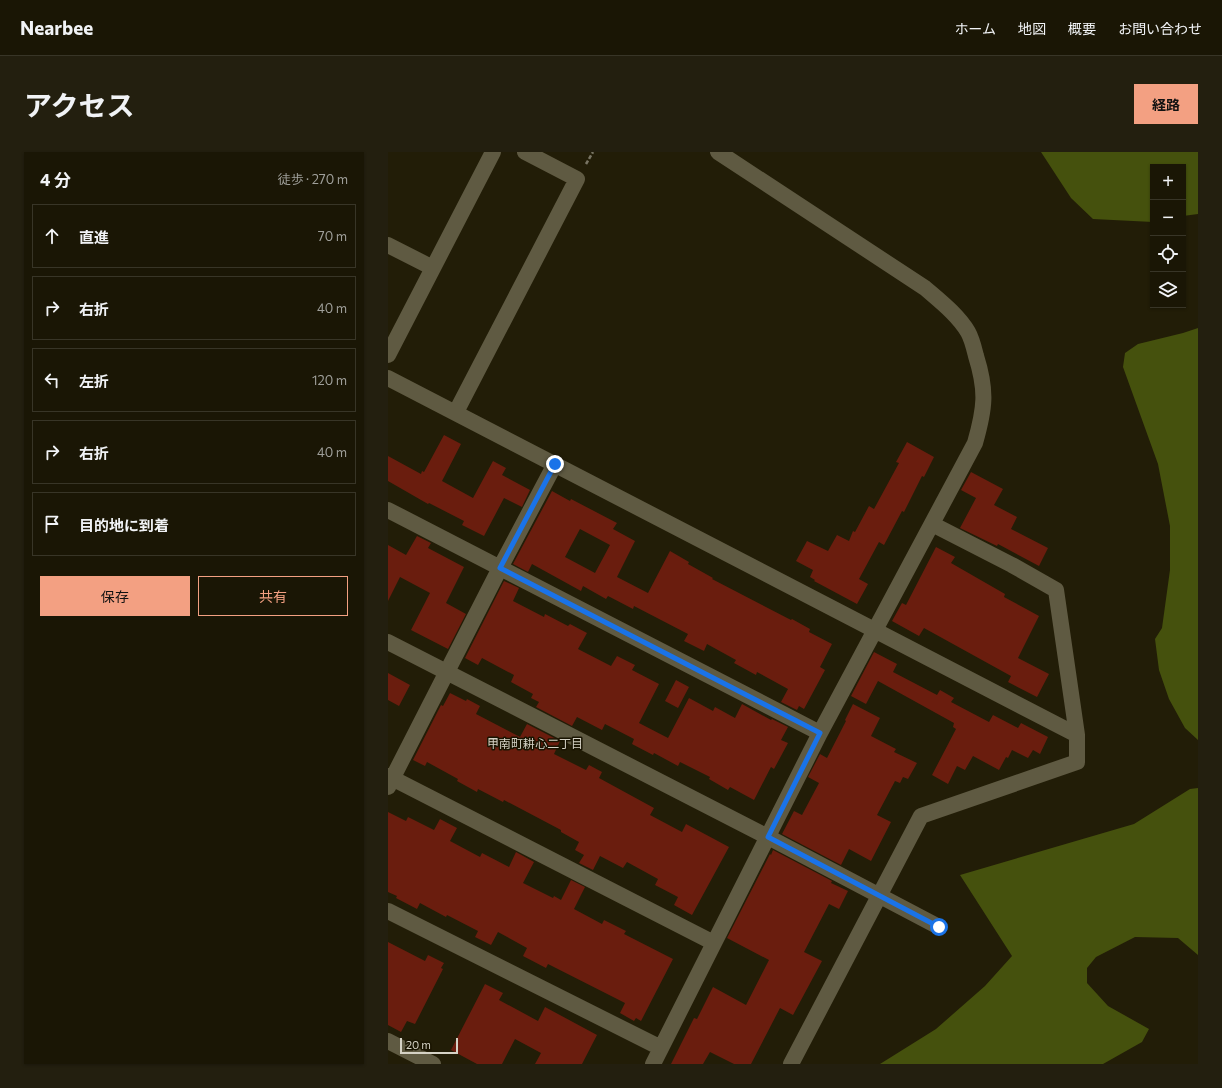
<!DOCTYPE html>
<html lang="ja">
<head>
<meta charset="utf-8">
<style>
  body { margin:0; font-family:Commissioner,"Noto Sans JP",sans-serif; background:#231f0f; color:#f1f3f6 }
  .controls { position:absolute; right:12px; top:12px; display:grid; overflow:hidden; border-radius:0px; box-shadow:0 1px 3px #0004 }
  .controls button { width:36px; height:36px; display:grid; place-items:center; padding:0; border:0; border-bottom:1px solid #383527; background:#1a1605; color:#f1f3f6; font:20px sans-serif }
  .scale { position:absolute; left:12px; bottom:10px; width:58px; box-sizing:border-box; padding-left:4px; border:2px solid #d5d2c5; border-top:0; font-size:11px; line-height:14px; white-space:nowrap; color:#d5d2c5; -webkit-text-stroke:3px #191401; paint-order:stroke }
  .stop { position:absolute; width:12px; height:12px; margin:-9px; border:3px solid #1a73e8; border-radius:50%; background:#fff }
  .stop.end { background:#1a73e8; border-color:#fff; box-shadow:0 1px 4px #0008 }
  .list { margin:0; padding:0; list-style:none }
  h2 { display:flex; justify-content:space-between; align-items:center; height:52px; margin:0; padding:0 16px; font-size:17px }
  h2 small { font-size:13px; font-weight:400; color:#9f9f9a }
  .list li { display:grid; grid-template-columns:26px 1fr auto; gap:12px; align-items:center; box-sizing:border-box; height:64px; margin:0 8px 8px; padding:0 8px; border:1px solid #383527; border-radius:0px }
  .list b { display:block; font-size:15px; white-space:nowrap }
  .list em { font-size:13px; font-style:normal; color:#9f9f9a }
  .actions { display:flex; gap:8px; padding:12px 16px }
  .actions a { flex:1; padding:9px 0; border:1px solid #f3a082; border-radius:0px; text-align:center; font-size:14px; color:#f3a082 }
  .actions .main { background:#f3a082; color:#111 }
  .icon { flex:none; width:22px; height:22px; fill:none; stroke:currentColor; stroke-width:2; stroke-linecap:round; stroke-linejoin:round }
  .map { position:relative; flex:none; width:810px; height:912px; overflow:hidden; border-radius:0px }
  header { display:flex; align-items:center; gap:24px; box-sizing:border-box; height:56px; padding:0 20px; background:#1a1605; border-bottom:1px solid #383527 }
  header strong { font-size:19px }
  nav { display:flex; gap:22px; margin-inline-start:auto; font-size:14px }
  .intro { display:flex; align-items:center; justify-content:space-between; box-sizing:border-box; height:96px; padding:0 24px }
  h1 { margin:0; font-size:28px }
  .button { padding:10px 18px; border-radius:0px; background:#f3a082; color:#111; font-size:14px; font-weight:700 }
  main { display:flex; gap:24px; padding:0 24px }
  aside { flex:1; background:#1a1605; border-radius:0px; box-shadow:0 1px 3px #0004 }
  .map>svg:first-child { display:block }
  .forest { fill:#45510d }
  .building { fill:#6a1d0e; fill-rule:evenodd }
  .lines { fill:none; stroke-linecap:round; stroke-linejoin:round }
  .path { stroke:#797564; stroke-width:2.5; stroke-dasharray:4 2; stroke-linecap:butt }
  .minor { stroke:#5f5a42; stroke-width:16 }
  .route { stroke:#1a73e8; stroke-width:5 }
  .labels { text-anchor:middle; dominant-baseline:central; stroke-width:3; stroke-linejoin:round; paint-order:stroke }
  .neighbourhood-label { font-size:12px; fill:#d5d2c5; stroke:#191401 }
</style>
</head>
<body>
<header>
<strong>Nearbee</strong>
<nav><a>ホーム</a><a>地図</a><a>概要</a><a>お問い合わせ</a></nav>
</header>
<div class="intro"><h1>アクセス</h1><a class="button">経路</a></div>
<main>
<aside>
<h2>4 分<small>徒歩 · 270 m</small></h2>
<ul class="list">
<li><svg class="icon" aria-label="ahead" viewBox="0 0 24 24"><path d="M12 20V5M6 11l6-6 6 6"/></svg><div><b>直進</b></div><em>70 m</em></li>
<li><svg class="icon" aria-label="right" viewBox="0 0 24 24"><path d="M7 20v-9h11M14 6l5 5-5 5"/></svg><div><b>右折</b></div><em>40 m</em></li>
<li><svg class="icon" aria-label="left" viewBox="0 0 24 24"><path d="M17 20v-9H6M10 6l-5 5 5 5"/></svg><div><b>左折</b></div><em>120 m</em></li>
<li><svg class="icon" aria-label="right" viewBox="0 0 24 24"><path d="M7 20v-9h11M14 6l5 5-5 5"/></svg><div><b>右折</b></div><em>40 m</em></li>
<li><svg class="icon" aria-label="arrive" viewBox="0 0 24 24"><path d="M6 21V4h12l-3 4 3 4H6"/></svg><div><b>目的地に到着</b></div></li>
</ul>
<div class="actions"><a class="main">保存</a><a>共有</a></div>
</aside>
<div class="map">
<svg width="810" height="912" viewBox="0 0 810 912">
  <rect width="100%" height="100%" fill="#221d07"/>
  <path class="forest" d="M653,0H810V62L795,64V15H765V70L705,67L683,46Z
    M810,176V588L797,576L781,547L771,518L767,487L774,476L782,418V374L770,312L735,215L737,201L750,192L795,181Z
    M810,636V803L790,786L747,785L708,805L699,816V831L720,854L761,877L754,890L715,912H492L548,877L597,834L624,804L572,723L746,672L802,637Z"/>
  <path class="building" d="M56,283L73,292L54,329L85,346L105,309L118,316L114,323L142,338L134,355L116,346L96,384L74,373L76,369L41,351L40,352L0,329V304L33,322L34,319L36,320Z
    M519,290L546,305L536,325L534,324L516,360L514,359L496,393L491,390L471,427L480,432L469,452L426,429L427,428L422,425L425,418L408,409L419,389L440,399L449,383L461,389L465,379L467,380L481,354L486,357L511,311L508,310Z
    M583,320L615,337L606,353L629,365L623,377L660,396L651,414L610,392L609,394L572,376L588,346L573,338Z
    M164,339L182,349L183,347L229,371L225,377L247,389L229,425L260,441L282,399L301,410L300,412L325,426L324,427L403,468L404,467L422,477L421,480L444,492L432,515L437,518L416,557L411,554L409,558L393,550L400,537L369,520L368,523L346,511L348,508L319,492L316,499L296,489L300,482L246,454L245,457L220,444L218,447L195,434L193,439L144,412L140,420L125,412ZM192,377L222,393L207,421L177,405Z
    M29,384L43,391L40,396L76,415L58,451L78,462L60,497L23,478L42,441L12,425L0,449V393L18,403Z
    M548,395L567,405L563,411L617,442L616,445L651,464L630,506L661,522L649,545L620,530L623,524L536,476L531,484L504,469L514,451L518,453Z
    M116,429L131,436L125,449L156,465L157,462L180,474L182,472L199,481L190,497L223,514L229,504L247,513L244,518L271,532L251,571L280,586L301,546L325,559L327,555L347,566L354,552L383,568L384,567L400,575L393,588L400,591L386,617L383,615L366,648L342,635L340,638L321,627L322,625L292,610L290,614L266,601L265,603L244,592L246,587L217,572L214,578L189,565L184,574L148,555L151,550L143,546L145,542L123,530L126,523L94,506L90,513L77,506Z
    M486,500L509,512L505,520L549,543L552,538L566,546L563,550L601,570L605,563L630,576L633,571L660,585L652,602L645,598L640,606L624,598L620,606L618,605L611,618L585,604L577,618L569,614L560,632L544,623L568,577L565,575L566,571L490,529L478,552L463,544Z
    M0,521L22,533L11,554L0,548Z
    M288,528L301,535L290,556L277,549Z
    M62,541L78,549L79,547L92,554L88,562L132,585L139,572L172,589L166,602L198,618L201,613L214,620L211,626L266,656L262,663L294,680L298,672L341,695L304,763L286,753L290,745L267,733L270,727L239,710L235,716L212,704L205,718L191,711L196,703L187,698L191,690L173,680V678L116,648L115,650L90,637L89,640L69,629L70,627L39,610L37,614L25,608L53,553L55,554Z
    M465,552L492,566L483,584L508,597L506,600L529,611L520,627L515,625L512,631L507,629L489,663L503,670L483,709L461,697L453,713L394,682L406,659L414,663L431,631L420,625L432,602L439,606L458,569L457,568Z
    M0,660L18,669L20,665L46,678L52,667L69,676L62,689L92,705L94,701L121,715L128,700L146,710L135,731L165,746L166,744L173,748L183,728L197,735L186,757L214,772L216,768L238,779L236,782L285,807L253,869L248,866L246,869L232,861L237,851L160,812L158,816L135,804L139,796L110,780L103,793L87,785L90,779L59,763L58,765L32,751L29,757L8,746L9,744L0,740Z
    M385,698L444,729L443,731L460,739L451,757L441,752L416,800L434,809L405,863L392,856L363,912H346L322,900L315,912H283L306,866L309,867L325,835L358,853L381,808L339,786L382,702L383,703Z
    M0,790L37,809L40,803L56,811L53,816L55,817L27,872L19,869L13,880L0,873Z
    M97,832L115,841L111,848L150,869L157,855L209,883L194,912H147L153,901L127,887L114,912H89L63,898Z"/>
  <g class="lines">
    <path class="path" d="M198,12L205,0"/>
    <path class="minor" d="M0,93L45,116
      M0,203L105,0
      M0,226L689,583
      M68,260L189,27L137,0
      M0,358L432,581
      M0,490L380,685L551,775
      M0,624L326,791
      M0,635L112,416L167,312
      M0,759L273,896
      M0,889L45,912
      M265,912L432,581L587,291C597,256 599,239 588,204C586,196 584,187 580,180C570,163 552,149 537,136L330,0
      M403,912L533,664L689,610V583L668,438L624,413L544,372"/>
  </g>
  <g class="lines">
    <path class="route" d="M167,312L112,416L432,581L380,685L551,775"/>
  </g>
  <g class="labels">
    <g class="neighbourhood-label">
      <text x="147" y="591">甲南町耕心二丁目</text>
    </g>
  </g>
</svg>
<div class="controls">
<button>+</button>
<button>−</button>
<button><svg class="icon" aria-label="locate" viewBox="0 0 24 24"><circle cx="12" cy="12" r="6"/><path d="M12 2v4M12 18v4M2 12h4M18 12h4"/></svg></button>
<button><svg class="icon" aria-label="layers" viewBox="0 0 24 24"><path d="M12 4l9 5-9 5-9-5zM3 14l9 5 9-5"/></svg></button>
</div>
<div class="scale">20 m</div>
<div class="stop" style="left:551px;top:775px"></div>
<div class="stop end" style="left:167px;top:312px"></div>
</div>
</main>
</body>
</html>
